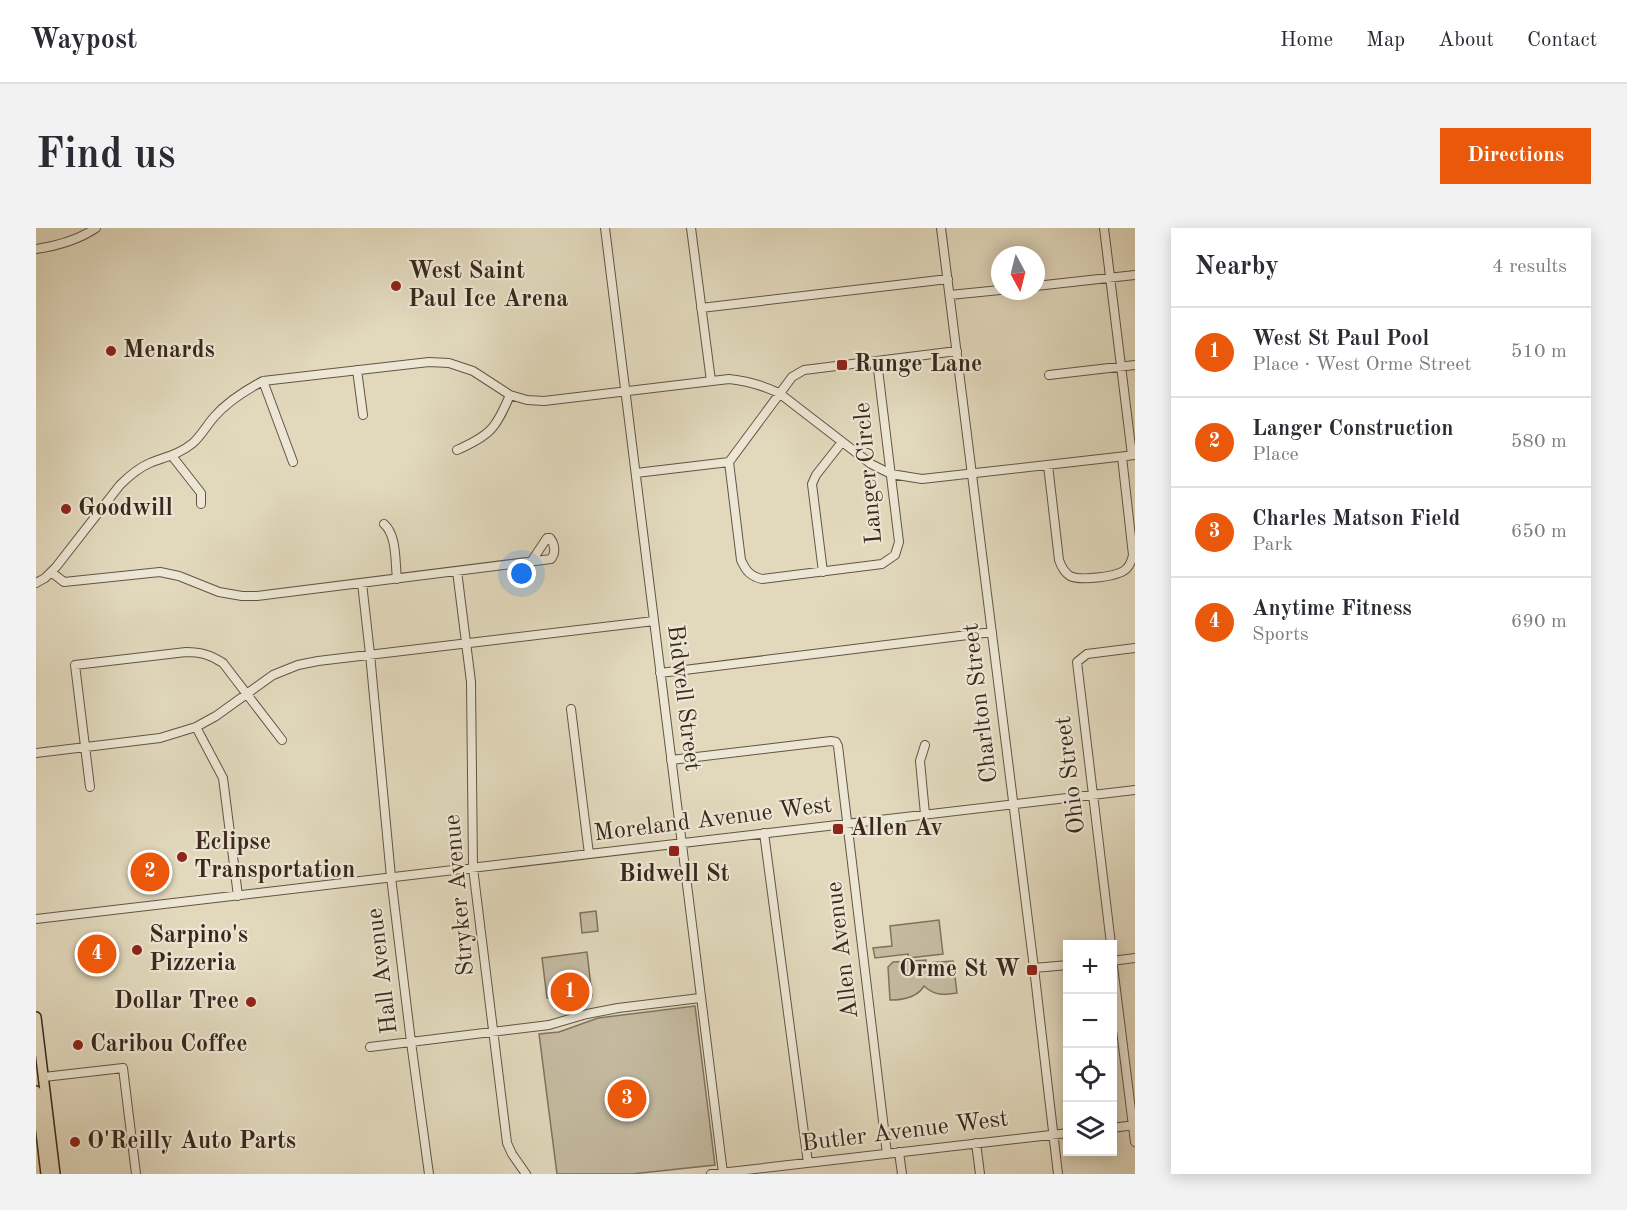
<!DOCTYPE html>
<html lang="en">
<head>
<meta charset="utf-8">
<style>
  body { margin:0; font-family:"Old Standard TT",serif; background:#f2f2f3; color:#2b2b33 }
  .controls { position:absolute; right:18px; bottom:18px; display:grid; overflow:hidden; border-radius:0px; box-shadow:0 3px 15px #0003 }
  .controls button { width:54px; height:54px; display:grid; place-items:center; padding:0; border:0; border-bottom:2px solid #e1e1e2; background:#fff; color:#2b2b33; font:30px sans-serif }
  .compass { position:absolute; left:955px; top:18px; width:54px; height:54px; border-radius:50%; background:#fff; box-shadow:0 3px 15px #0003; rotate:173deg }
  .you { position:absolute; left:486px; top:346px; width:21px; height:21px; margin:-15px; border:4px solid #fff; border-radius:50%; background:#1a73e8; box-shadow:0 0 0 9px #1a73e833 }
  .badge { display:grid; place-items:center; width:39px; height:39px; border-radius:50%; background:#ea580c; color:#fff; font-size:20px; font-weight:700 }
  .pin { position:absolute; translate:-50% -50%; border:3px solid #fff; box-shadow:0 2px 6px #0006 }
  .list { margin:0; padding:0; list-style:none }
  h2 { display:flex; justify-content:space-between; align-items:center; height:78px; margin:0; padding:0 24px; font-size:26px }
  h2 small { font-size:20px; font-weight:400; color:#7c7c81 }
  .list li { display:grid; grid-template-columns:39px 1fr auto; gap:18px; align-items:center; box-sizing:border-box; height:90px; padding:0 24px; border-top:2px solid #e1e1e2 }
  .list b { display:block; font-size:22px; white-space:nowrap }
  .list p { margin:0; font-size:20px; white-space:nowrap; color:#7c7c81 }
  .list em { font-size:20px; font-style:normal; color:#7c7c81 }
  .icon { flex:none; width:33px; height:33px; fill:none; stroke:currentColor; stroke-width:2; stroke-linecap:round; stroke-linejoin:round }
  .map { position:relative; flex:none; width:1099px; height:946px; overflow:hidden; border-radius:0px }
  header { display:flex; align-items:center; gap:36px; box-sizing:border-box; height:84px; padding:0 30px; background:#fff; border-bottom:2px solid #e1e1e2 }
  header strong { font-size:28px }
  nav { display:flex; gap:33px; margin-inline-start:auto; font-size:21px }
  .intro { display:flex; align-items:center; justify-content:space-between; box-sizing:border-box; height:144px; padding:0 36px }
  h1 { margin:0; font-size:42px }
  .button { padding:15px 27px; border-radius:0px; background:#ea580c; color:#fff; font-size:21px; font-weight:700 }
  main { display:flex; gap:36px; padding:0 36px }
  aside { flex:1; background:#fff; border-radius:0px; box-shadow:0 3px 15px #0003 }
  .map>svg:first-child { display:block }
  .green { fill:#c5bba2; stroke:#80725f; stroke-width:1.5 }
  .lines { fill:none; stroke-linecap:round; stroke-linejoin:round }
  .minor-casing { stroke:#645444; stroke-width:10 }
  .major-casing { stroke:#3a281c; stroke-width:12 }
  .minor { stroke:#ece6d4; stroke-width:8 }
  .major { stroke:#e2d9bd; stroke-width:9 }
  .poi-dot { fill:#8f2418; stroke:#ece6d4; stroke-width:2 }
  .labels { text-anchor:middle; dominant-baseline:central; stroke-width:4.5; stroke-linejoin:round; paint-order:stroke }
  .poi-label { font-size:24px; font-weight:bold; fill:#3a281c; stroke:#ece6d4; text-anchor:start }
  .street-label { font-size:24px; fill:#3a281c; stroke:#ece6d4 }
</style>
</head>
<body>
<header>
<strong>Waypost</strong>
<nav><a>Home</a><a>Map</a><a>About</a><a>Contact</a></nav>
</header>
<div class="intro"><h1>Find us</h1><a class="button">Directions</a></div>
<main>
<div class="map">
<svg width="1099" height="946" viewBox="0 0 1099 946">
  <rect width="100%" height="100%" fill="#e2d9bd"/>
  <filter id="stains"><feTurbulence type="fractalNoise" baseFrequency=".00333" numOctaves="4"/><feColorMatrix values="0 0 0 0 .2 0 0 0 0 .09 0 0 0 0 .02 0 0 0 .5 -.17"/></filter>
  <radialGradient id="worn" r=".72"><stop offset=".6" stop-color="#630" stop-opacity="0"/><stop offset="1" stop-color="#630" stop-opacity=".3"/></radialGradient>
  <path class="green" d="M560,683L562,703L546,705L544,685Z
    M903,692L907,726L873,730L872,726L839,730L837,720L856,718L854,698Z
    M551,724L556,768L528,773L527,771L520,772L519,769L511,770L506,730Z
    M890,732V735L917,733L921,765C907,767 899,768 888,758C881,770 867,772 854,772L852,739L857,734Z
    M659,778L679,937L596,946H521L503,806L523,804L562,790Z"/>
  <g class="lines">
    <defs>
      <path id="minor" d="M569,0L687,945
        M655,0L675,153
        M905,0L998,740L1022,946
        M1068,0L1096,227
        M0,21C21,18 42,12 60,0
        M1000,58L1099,47
        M914,67L964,62
        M665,80L912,51
        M841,133L863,314L859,327L846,336L726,351C714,348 710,343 705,332L693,234L756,149L768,142L921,123
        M321,142L327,187
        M1013,147L1099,137
        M227,153L257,234
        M421,222C455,207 460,200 474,167
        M136,228L165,265V276
        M1012,237L1023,332C1025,338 1028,344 1034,348C1044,353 1084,349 1091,340C1095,336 1096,331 1097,327L1086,229
        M600,245L693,234
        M348,296C361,307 359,334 361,351
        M421,343L435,454L437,640L471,915L476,926L490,946
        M15,344L28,354L124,344L143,348L183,364L206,368H221L515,331C520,325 519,316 514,310H511L495,334
        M787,344L776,256L780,247L806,214
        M0,355L9,350L20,339L84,257C93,248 102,240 114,235C129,229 144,226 157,215C165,208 171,197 178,189C192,173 208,163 227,153L393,134L413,135L437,143L474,167L491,172L508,173L693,151C712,153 726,157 743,165L835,236L855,246L886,251L1099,227
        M326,355L334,426L355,649L375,814L393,946
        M624,445L956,404
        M535,481L553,626
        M160,499L187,550L202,668
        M0,525L124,510L160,499L180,488L237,447L262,437L282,433L618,393
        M635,532L795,513L800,514L802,518L851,926
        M54,559L39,437L150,424C165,424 175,427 187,435L246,512
        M889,586L884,533L889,517
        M728,605L772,935
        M0,691L1099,562
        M1075,716L1041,434L1051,426L1099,420
        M1076,730L1099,914
        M1076,733L1099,730
        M998,740L1032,737
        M334,819L513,797L551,786L582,780L664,770
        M8,849L87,840L100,946
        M1076,900L1099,897
        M940,915L944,946
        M863,924L866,946
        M675,946L1032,905"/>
      <path id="major" d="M0,789L19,946
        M0,863L10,946"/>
    </defs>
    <use href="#minor" class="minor-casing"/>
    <use href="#major" class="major-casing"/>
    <use href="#minor" class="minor"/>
    <use href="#major" class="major"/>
  </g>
  <g class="poi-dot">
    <circle cx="360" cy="58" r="6"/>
    <circle cx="75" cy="123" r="6"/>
    <rect x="800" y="131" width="12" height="12" rx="3"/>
    <circle cx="30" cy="281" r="6"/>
    <rect x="796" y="595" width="12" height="12" rx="3"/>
    <rect x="632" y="617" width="12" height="12" rx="3"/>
    <circle cx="146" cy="629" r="6"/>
    <circle cx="101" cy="722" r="6"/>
    <rect x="990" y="736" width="12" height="12" rx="3"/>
    <circle cx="215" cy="774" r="6"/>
    <circle cx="42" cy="817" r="6"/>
    <circle cx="39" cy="914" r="6"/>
  </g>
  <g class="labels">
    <g class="poi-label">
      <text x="372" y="44">West Saint<tspan x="372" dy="28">Paul Ice Arena</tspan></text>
      <text x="87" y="123">Menards</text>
      <text x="818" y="137">Runge Lane</text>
      <text x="42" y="281">Goodwill</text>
      <text x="814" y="601">Allen Av</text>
      <text x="158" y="615">Eclipse<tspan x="158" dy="28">Transportation</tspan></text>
      <text x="638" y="647" text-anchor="middle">Bidwell St</text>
      <text x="113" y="708">Sarpino's<tspan x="113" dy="28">Pizzeria</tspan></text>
      <text x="984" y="742" text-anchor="end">Orme St W</text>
      <text x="203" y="774" text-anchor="end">Dollar Tree</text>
      <text x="54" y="817">Caribou Coffee</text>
      <text x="51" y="914">O'Reilly Auto Parts</text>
    </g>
    <g class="street-label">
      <text transform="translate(833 245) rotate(-95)">Langer Circle</text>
      <text transform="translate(647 470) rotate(83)">Bidwell Street</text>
      <text transform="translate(945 475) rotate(-97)">Charlton Street</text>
      <text transform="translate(1035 547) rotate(-97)">Ohio Street</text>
      <text transform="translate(677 592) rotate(-7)">Moreland Avenue West</text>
      <text transform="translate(424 667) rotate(-95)">Stryker Avenue</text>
      <text transform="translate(807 722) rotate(-97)">Allen Avenue</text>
      <text transform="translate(347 743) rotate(-97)">Hall Avenue</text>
      <text transform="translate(869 904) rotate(-7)">Butler Avenue West</text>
    </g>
  </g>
  <rect width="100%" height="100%" filter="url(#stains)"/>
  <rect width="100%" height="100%" fill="url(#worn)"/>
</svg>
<div class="controls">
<button>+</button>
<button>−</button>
<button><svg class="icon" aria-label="locate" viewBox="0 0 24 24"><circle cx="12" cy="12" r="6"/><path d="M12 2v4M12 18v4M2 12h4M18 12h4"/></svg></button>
<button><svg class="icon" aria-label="layers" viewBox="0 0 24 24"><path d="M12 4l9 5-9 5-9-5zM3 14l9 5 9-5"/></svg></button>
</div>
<svg class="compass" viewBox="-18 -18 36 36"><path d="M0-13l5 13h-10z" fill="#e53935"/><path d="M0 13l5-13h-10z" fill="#7c7c81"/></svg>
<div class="you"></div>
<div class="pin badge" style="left:534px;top:764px">1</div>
<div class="pin badge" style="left:114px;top:644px">2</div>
<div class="pin badge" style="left:591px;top:871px">3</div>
<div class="pin badge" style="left:61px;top:726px">4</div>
</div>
<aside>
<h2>Nearby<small>4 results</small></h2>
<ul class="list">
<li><span class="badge">1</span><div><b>West St Paul Pool</b><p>Place · West Orme Street</p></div><em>510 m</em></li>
<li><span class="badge">2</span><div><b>Langer Construction</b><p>Place</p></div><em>580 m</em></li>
<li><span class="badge">3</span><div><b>Charles Matson Field</b><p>Park</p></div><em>650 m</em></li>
<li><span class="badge">4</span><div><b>Anytime Fitness</b><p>Sports</p></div><em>690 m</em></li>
</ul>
</aside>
</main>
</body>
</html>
